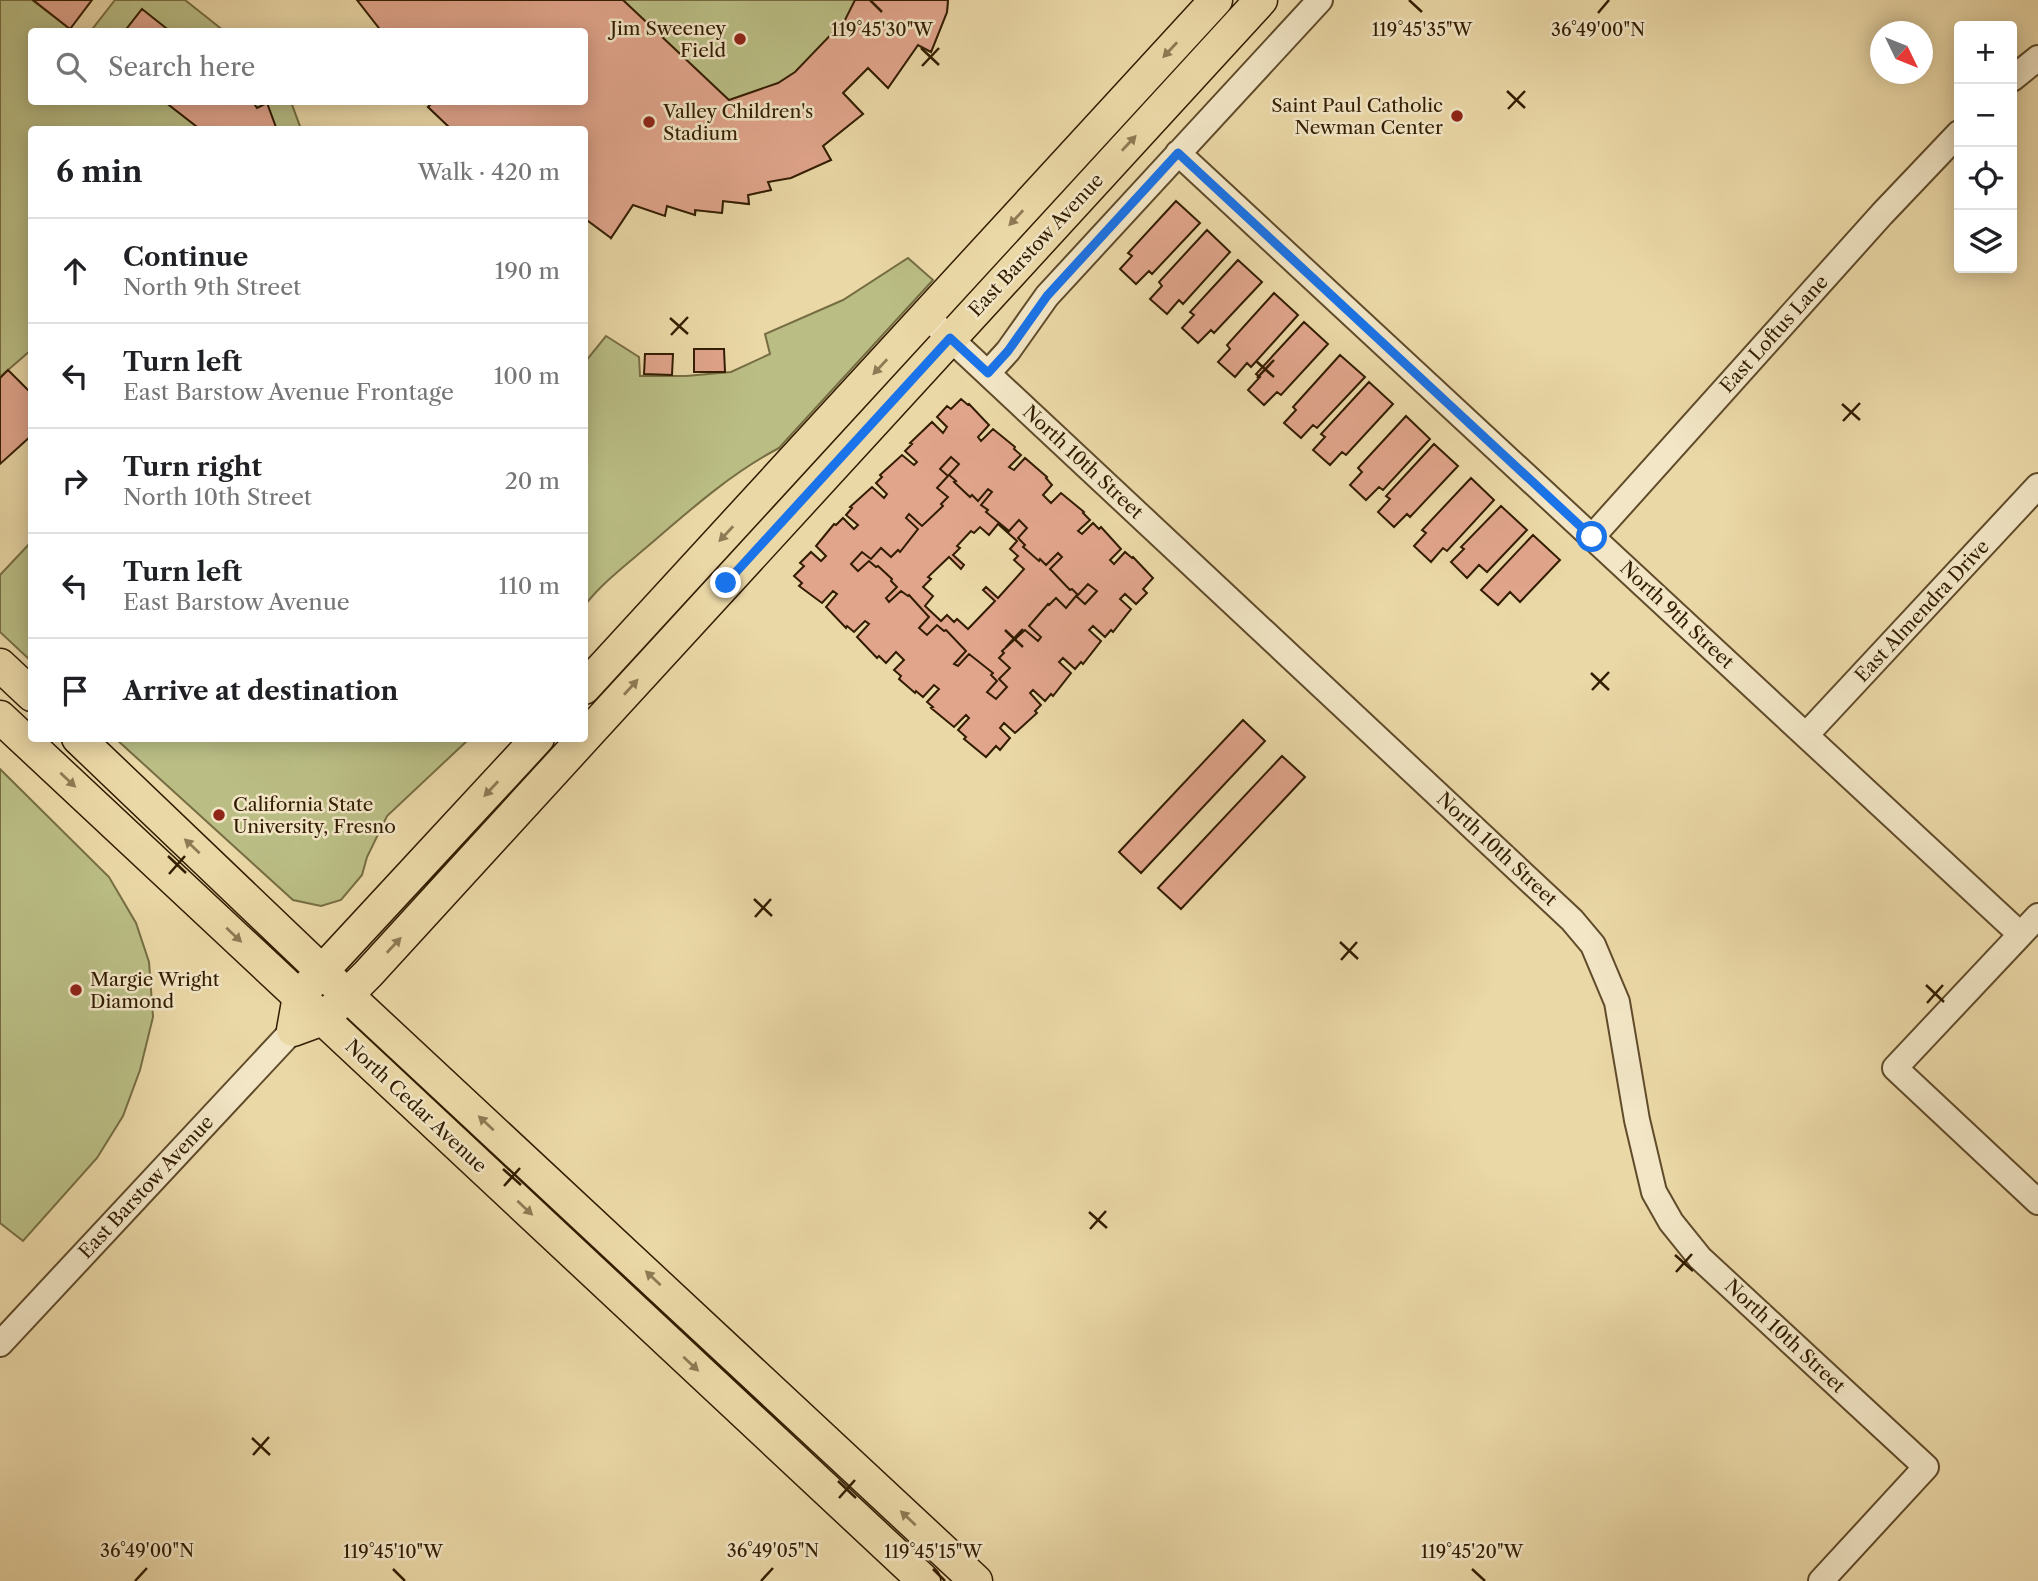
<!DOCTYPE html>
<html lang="en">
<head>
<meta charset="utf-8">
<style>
  body { margin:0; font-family:"Libre Caslon Text",serif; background:#f2f2f2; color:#202124 }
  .controls { position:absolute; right:21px; top:21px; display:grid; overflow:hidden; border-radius:7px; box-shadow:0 4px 18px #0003 }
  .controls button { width:63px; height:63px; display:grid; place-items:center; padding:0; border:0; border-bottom:2px solid #e0e0e0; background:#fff; color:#202124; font:35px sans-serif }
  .compass { position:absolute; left:1870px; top:21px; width:63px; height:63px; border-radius:50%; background:#fff; box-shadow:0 4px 18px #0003; rotate:133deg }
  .stop { position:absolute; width:21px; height:21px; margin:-16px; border:5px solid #1a73e8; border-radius:50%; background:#fff }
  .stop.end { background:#1a73e8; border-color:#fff; box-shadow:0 2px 7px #0008 }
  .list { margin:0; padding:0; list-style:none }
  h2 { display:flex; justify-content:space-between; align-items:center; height:91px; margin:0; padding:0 28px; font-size:30px }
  h2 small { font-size:23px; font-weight:400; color:#757577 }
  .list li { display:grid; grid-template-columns:46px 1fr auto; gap:21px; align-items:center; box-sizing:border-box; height:105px; padding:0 28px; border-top:2px solid #e0e0e0 }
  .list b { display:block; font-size:26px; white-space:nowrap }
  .list p { margin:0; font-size:23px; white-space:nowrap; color:#757577 }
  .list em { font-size:23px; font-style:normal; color:#757577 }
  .icon { flex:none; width:38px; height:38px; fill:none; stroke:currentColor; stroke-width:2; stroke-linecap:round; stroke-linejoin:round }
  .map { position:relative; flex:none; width:2038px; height:1581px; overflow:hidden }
  .search { position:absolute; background:#fff; box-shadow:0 4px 18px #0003; left:28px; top:28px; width:560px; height:77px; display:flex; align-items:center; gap:18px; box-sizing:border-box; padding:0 24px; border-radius:7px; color:#757577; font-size:26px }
  .panel { position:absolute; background:#fff; box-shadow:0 4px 18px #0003; left:28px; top:126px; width:560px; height:616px; border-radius:7px }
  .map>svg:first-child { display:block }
  .green { fill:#babe85; stroke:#766d42; stroke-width:2 }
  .building { fill:#e1a58c; stroke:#321c00; stroke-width:2; fill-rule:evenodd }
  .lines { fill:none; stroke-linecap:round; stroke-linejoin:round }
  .minor-casing { stroke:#604b2a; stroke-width:28 }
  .major-casing { stroke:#321c00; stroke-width:35 }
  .minor { stroke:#f2e6c6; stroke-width:24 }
  .major { stroke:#ebd8a7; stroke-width:32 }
  .oneway { fill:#8e7a54 }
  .route { stroke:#1a73e8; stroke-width:9 }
  .ticks { fill:none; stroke:#321c00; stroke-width:2.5 }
  .poi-dot { fill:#8f2418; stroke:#f2e6c6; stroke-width:2.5 }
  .labels { text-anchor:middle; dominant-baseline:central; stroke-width:5; stroke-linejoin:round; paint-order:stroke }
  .poi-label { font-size:19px; fill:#321c00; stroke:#f2e6c6; text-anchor:start }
  .street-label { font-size:19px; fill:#321c00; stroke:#f2e6c6 }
  .ticks-label { font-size:18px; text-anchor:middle; fill:#321c00; stroke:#f2e6c6; stroke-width:5; stroke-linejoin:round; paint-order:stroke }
</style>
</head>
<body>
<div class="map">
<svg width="2038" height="1581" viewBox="0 0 2038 1581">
  <rect width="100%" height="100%" fill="#ebd8a7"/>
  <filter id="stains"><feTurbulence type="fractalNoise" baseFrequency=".00286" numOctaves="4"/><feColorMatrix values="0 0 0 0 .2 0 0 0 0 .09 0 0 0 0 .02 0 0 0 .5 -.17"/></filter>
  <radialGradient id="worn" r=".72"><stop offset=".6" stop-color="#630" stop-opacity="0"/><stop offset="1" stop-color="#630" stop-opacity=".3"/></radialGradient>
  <path class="green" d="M0,0H32L73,31L32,32V102H291L301,129L32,130L31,350L0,377Z
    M115,0H185L224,31L90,32Z
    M357,0H948L947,12L931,52L918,45L888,88L868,68L843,93L863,114L823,146L831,160L768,182L771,190L748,195L749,204L723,201L722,213L696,210L695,215L667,206L633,205L611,238L584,130L452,129L428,107L433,102H584V32Z
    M908,258L933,280L779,448C730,474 690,510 648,546C627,564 602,583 585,605V362L606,336L639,357L640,376H686L731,372L770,354L765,334L843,300Z
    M31,542V661L0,632V575Z
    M116,739H469L387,816L367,857L362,875L341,900L321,906L293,900Z
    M0,769L109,877L136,923L149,962L153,1017L140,1070L123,1116L97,1158L23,1241L0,1223Z"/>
  <path class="building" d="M33,0H92L70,29Z
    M357,0H623L729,100L778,83L795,72L845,20L855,0H948L947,12L931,52L918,45L888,88L868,68L843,93L863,114L823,146L831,160L791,178L768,182L771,190L748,195L749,204L723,201L722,213L695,210V215L667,206L665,216L633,205L611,238L584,218V130H452L428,107L433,102H584V32H382Z
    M142,9L171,32H124Z
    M165,102H253L257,108L267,103L277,130H201Z
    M1176,201L1200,223L1152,274L1149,271L1136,284L1120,269L1132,256L1128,253Z
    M1207,230L1230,252L1183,304L1179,300L1167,314L1150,299L1162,286L1159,282Z
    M1238,260L1262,282L1214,333L1211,330L1198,343L1182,328L1194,315L1190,312Z
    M1274,293L1298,315L1251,367L1247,363L1235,377L1218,362L1230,349L1227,345Z
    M1304,322L1328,344L1281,395L1277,392L1264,405L1248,390L1260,377L1256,374Z
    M694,349H724L725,372H694Z
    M645,354H673L672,375L644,374Z
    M1340,355L1365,377L1317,428L1313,425L1301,438L1284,423L1296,410L1293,407Z
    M8,370L32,394V435L0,464V378Z
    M1369,382L1393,404L1346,455L1342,452L1330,465L1313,450L1325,437L1321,434Z
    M961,399L968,405L969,404L989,425L978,437L981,441L993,429L1015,447L1014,449L1021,455L1009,467L1014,470L1025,458L1047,477L1046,478L1052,485L1043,495L1051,503L1061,493L1084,512L1083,513L1090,520L1078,531L1082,534L1093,523L1099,529L1101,527L1121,549L1110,560L1114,564L1125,552L1132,558L1133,557L1153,578L1143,589L1147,593L1136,604L1125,594L1120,599L1131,609L1113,632L1111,630L1105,637L1093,626L1089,630L1101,641L1083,664L1081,662L1075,669L1063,658L1059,662L1071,673L1053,696L1051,694L1045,701L1033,690L1030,693L1041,705L1035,711L1037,713L1015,733L1004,723L1000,728L1010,738L1000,750L996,746L986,757L964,739L966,737L958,730L969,718L966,715L954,727L931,708L933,707L927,702L939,689L934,685L923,697L916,691L915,693L899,679L901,676L894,670L904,660L896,652L886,663L879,656L877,658L857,637L869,624L865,621L854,632L847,626L846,628L826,607L837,594L833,591L822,603L799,586L802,583L794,576L804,566L800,563L811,552L821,561L826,556L816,546L834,524L836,525L843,518L854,529L858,525L846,515L852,508L850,507L872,487L884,498L887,494L876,483L882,477L880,475L902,455L914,465L917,462L905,451L912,444L910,443L932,422L943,433L947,427L937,417L947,406L951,409ZM951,457L959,464L949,475L956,481L954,482L970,497L972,495L978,501L988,489L992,492L981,505L988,510L986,512L1009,531L1019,520L1027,528L1018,538L1025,545L1023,547L1039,561L1040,559L1046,565L1058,553L1062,557L1050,569L1070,590L1072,589L1078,595L1088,584L1097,591L1085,604L1076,596L1066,608L1056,598L1049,605L1048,604L1029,626L1041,637L1038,641L1025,630L1002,651L1004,653L999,658L1010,668L999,679L1007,687L996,699L987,692L997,681L991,675L993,673L969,654L958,666L954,664L966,651L946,630L944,631L937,625L927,635L919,628L929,617L909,595L908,596L901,591L889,602L886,598L897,587L891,581L892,579L878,566L876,567L869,561L858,571L851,564L862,552L871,559L881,548L891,557L898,550L900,552L918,529L906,518L909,514L922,526L943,506L941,504L948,497L937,488L948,476L940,469Z
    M1406,416L1430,439L1383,490L1379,487L1366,500L1350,485L1362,472L1358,468Z
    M1434,444L1458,466L1410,517L1407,514L1394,527L1378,512L1390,499L1386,496Z
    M951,457L959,464L949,475L956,481L954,482L970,497L972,495L978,501L988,489L992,492L981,505L988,510L986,512L1009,531L1019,520L1027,528L1018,538L1025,545L1023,547L1039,561L1040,559L1046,565L1058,553L1062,557L1050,569L1070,590L1072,589L1078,595L1088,584L1097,591L1085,604L1076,596L1066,608L1056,598L1049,605L1048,604L1029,626L1041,637L1038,641L1025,630L1002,651L1004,653L999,658L1010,668L999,679L1007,687L996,699L987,692L997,681L991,675L993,673L969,654L958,666L954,664L966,651L946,630L944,631L937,625L927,635L919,628L929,617L909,595L908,596L901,591L889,602L886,598L897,587L891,581L892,579L878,566L876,567L869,561L858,571L851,564L862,552L871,559L881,548L891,557L898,550L900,552L918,529L906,518L909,514L922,526L943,506L941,504L948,497L937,488L948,476L940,469Z
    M1471,478L1494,500L1447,551L1443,548L1431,562L1414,546L1426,533L1422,530Z
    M1501,506L1527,530L1487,572L1479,565L1467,578L1451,562L1464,549L1461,547Z
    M998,524L1017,541L1010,549L1018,556L1014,560L1024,569L998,598L986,587L983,590L995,601L968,629L957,619L954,622L947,615L941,621L925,606L933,596L923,587L931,579L928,577L949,557L961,569L964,565L953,555L960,548L957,546L971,531L974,533L980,527L989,535Z
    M1533,535L1560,560L1520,602L1510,592L1498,605L1481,590Z
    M1243,720L1265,741L1141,873L1119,852Z
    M1282,756L1305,777L1181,909L1158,888Z"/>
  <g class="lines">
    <defs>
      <path id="minor" d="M2012,79L2038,58
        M1178,153L2020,934
        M938,327L1572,920L1593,945L1617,1002L1637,1120L1654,1192L1671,1222L1700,1258L1926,1467L1821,1581
        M988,373L1008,351L1047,296L1320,0
        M1592,537L1882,214L1959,133
        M1806,735L2038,486
        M2038,916L1895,1068L2038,1202
        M0,1344L293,1030"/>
      <path id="major" d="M0,665L32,695
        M584,688L1216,0
        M0,717L924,1581
        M78,738L347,995L976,1581
        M538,738L299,996L293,1030L323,1019L368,974L584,738
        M584,738L1261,0"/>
    </defs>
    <use href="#minor" class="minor-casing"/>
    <use href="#major" class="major-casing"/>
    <use href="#minor" class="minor"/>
    <use href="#major" class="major"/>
  </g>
  <defs><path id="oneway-solid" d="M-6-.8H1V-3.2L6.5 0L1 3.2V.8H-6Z" transform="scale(1.75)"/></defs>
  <g class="oneway">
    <use href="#oneway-solid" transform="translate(1170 50) rotate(133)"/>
    <use href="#oneway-solid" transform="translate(1129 143) rotate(-47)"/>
    <use href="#oneway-solid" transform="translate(1016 218) rotate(133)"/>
    <use href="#oneway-solid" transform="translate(880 367) rotate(133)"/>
    <use href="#oneway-solid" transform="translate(726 534) rotate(133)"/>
    <use href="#oneway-solid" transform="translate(631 687) rotate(-48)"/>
    <use href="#oneway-solid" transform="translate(68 780) rotate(43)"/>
    <use href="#oneway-solid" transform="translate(491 789) rotate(133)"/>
    <use href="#oneway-solid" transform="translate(192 846) rotate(-137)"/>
    <use href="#oneway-solid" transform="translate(234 935) rotate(43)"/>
    <use href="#oneway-solid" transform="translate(394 945) rotate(-47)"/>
    <use href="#oneway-solid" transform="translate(486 1123) rotate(-137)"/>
    <use href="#oneway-solid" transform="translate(525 1208) rotate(43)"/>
    <use href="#oneway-solid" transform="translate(653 1278) rotate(-137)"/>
    <use href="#oneway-solid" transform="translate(691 1364) rotate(43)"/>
    <use href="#oneway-solid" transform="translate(908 1518) rotate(-137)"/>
  </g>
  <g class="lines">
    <path class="route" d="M726,583L950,338L988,373L1008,351L1047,296L1178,153L1592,537"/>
  </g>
  <path class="ticks" d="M870,0L882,12M1409,0L1422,12M1598,13L1609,0M921,48L939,65M922,66L939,48M1507,91L1525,108M1508,109L1525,91M670,318L688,334M671,335L688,317M1256,361L1274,377M1257,378L1274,360M1842,404L1860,420M1843,421L1860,403M1005,630L1023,647M1006,647L1023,629M1591,673L1609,690M1592,690L1609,672M168,856L186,873M169,874L185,856M754,899L772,916M755,917L771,899M1340,942L1358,959M1341,960L1357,942M1926,985L1944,1002M1927,1003L1943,985M503,1169L521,1185M504,1186L520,1168M1089,1212L1107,1228M1090,1229L1106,1211M1675,1255L1693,1271M1676,1272L1692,1254M252,1438L270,1455M253,1455L269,1437M838,1481L856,1498M839,1498L855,1480M393,1569L405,1581M933,1569L945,1581M1472,1569L1485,1581M135,1581L147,1568M761,1581L773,1568"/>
  <g class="poi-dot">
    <circle cx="740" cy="39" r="7"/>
    <circle cx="1457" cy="116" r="7"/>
    <circle cx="649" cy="122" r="7"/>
    <circle cx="219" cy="815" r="7"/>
    <circle cx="76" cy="990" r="7"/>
  </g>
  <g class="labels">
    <g class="poi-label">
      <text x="726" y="28" text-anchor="end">Jim Sweeney<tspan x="726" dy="22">Field</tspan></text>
      <text x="1443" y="105" text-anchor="end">Saint Paul Catholic<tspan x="1443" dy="22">Newman Center</tspan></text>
      <text x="663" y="111">Valley Children's<tspan x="663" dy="22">Stadium</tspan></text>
      <text x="233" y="804">California State<tspan x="233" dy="22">University, Fresno</tspan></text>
      <text x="90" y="979">Margie Wright<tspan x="90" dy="22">Diamond</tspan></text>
    </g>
    <g class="street-label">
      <text transform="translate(1036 245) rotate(-47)">East Barstow Avenue</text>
      <text transform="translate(1774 334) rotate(-48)">East Loftus Lane</text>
      <text transform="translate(1083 462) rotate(43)">North 10th Street</text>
      <text transform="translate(1922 611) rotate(-47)">East Almendra Drive</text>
      <text transform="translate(1677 615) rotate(43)">North 9th Street</text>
      <text transform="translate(1497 849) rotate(43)">North 10th Street</text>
      <text transform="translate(416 1106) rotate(43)">North Cedar Avenue</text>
      <text transform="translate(146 1187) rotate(-47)">East Barstow Avenue</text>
      <text transform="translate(1785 1336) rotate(43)">North 10th Street</text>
    </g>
  </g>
  <g class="ticks-label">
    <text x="1422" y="36">119°45'35"W</text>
    <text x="882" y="36">119°45'30"W</text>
    <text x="1598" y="36">36°49'00"N</text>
    <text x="147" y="1557">36°49'00"N</text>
    <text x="773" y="1557">36°49'05"N</text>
    <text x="393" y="1558">119°45'10"W</text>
    <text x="933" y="1558">119°45'15"W</text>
    <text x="1472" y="1558">119°45'20"W</text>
  </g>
  <rect width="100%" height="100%" filter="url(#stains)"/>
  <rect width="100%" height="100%" fill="url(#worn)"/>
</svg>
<div class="controls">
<button>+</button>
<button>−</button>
<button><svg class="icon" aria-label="locate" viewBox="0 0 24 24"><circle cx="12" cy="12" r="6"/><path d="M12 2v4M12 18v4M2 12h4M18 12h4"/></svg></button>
<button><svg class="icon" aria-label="layers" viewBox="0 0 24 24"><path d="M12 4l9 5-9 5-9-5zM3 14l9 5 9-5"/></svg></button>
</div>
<svg class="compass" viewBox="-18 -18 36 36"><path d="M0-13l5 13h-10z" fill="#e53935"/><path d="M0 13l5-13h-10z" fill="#757577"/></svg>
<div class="stop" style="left:1592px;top:537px"></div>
<div class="stop end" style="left:726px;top:583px"></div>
<div class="search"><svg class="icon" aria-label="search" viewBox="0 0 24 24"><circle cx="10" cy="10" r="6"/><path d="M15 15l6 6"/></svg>Search here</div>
<section class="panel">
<h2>6 min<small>Walk · 420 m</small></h2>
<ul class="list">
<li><svg class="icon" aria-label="ahead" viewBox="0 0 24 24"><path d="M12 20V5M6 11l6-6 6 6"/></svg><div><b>Continue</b><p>North 9th Street</p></div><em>190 m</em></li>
<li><svg class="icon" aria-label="left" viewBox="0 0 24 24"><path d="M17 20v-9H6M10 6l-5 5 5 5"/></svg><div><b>Turn left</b><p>East Barstow Avenue Frontage</p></div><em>100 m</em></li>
<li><svg class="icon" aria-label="right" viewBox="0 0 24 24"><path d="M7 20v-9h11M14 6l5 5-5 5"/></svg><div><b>Turn right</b><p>North 10th Street</p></div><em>20 m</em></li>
<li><svg class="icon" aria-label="left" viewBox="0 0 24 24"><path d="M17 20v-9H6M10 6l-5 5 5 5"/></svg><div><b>Turn left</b><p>East Barstow Avenue</p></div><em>110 m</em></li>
<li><svg class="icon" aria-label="arrive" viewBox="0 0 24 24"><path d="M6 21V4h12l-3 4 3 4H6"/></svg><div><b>Arrive at destination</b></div></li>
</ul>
</section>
</div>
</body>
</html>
